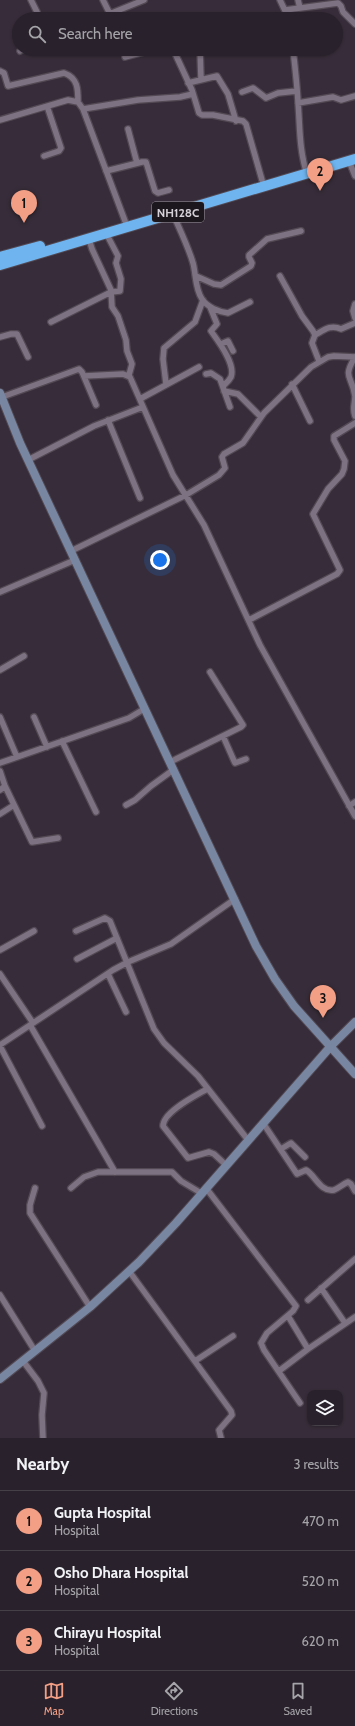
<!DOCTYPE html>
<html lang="en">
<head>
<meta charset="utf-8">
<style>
  body { margin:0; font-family:Cabin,sans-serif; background:#352f38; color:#f1f3f6 }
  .controls { position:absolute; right:12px; bottom:12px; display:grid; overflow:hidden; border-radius:8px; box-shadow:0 1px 3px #0004 }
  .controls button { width:36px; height:36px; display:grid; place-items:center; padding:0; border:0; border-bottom:1px solid #453f48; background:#29222c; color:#f1f3f6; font:20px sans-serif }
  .you { position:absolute; left:160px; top:560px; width:14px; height:14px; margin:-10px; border:3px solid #fff; border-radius:50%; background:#1a73e8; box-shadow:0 0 0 6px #1a73e833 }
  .badge { display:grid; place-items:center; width:26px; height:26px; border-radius:50%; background:#f39f86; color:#111; font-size:13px; font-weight:700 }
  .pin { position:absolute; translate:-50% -33px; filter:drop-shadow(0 1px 2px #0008) }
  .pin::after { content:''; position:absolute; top:21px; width:14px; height:12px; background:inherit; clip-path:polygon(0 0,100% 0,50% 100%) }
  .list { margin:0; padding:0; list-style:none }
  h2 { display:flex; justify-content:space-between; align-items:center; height:52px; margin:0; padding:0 16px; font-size:17px }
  h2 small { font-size:13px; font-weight:400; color:#a5a4a9 }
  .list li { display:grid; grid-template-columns:26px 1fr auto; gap:12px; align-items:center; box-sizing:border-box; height:60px; padding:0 16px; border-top:1px solid #453f48 }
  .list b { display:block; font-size:15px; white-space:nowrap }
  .list p { margin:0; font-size:13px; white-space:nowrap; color:#a5a4a9 }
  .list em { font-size:13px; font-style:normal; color:#a5a4a9 }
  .icon { flex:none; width:22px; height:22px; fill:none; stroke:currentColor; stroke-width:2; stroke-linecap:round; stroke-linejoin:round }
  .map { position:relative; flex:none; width:355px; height:1438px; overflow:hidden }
  .search { position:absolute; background:#29222c; box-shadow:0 1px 3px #0004; left:12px; right:12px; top:12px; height:44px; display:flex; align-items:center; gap:10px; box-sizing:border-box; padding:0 14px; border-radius:22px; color:#a5a4a9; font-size:15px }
  .sheet { height:232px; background:#29222c }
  nav { display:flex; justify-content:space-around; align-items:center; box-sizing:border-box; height:56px; border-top:1px solid #453f48; background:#29222c; font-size:11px; color:#a5a4a9 }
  nav a { display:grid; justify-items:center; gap:2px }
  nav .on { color:#f39f86 }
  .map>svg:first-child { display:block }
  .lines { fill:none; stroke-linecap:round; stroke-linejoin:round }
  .street-casing { stroke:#524954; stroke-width:8 }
  .secondary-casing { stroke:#524954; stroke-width:10 }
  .highway-casing { stroke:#524954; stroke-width:12 }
  .street { stroke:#7d7281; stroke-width:5.5 }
  .secondary { stroke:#7986a2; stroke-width:8 }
  .highway { stroke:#6fb4ef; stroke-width:10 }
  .labels { text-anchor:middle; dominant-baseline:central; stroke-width:3; stroke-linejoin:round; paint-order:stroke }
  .shield { fill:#1b171d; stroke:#9e98a0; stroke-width:1 }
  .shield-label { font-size:12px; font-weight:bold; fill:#d6d0d8 }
</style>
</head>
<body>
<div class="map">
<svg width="355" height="1438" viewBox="0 0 355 1438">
  <rect width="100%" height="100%" fill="#372d3a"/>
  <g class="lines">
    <defs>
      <path id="street" d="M31,0L37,12
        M103,0L110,14
        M280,0L289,19
        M298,0L300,8
        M285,10L338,3L341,6L343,12L355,24
        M97,19L144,0
        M173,49L192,90L199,113L202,115H213L243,121L246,124L262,180
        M200,49L201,79
        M293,49C295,67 297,84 298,102C300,126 299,150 307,174
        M20,51L24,49
        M125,57L156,49
        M0,71L4,73L8,86L64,73C78,78 78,89 78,102
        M188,83L217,76L228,94L236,121
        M242,92L253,88L266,98L278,93L297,91
        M298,103L333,97L341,100L355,96
        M83,109L138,100L180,97L193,94
        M0,120L68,100L78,102L83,109L125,221
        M128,129L137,163
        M44,156L59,151L61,148L47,106
        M349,161L355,176
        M106,171L142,162H146L155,191L158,193L169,190
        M173,214C180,230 188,246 193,263C196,274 195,289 202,299C207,307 219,312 228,313L250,302
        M89,239L92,249L111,290L112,307L118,316L126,340L127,351L132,364L129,375
        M196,276L214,284L221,285L251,266L252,263L249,257V255L267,239L301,231
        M280,276L302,316L313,331L315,335L312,343L319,361
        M355,304L353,311L355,318
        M210,307L217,324L211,331C218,341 236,364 231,377C229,381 226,383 223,386
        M51,322L111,292L120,291L121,279L116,263L118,256L106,233
        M315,335C324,330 331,324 341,329L355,323
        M0,337L11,334H17L28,357
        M221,344L228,341L233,351
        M355,357C342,379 352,375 355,396C355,404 352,408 355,416
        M206,374L211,373L220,379L230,407
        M84,376L123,374L130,377L173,475L204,525L260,645L355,816
        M166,384L163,359L164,348L195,322L203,300
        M292,384L310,421
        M224,391L238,394L261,417
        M2,397L79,369L82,372L96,405
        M140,399L199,367
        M108,420L140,498
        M28,460L94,426L143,407
        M71,551L186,495L219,475L225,468L222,457L224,454L243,443L264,413L311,367L328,357L334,356L355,357
        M0,592L75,560
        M249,620L337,574L340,570L313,514L328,489L342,474L344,469L345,461L334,440V436L355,423
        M0,670L24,656
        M0,717L17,757
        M34,717L47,747
        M223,736L235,763L246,759
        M62,741L96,812
        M170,762L241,727L243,725L210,672
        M0,763L129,718L144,709
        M0,771L5,786L0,790
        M5,786L32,842L58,838
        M126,805L135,800L151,786L173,770
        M349,806L355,802
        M0,814L14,805
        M76,931L105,918L110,921L154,1029L164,1043L198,1076L248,1140
        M0,950L34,931
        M77,959L117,938
        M0,974L33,1023
        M108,974L126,1012
        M30,1025L115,1172
        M0,1045L113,970L128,962L171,944L235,899
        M0,1046L42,1126
        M207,1089C195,1096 163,1112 163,1126L188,1158L209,1152L214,1154L226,1165
        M263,1123L297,1174L306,1170C315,1175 321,1193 334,1190C339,1188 343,1184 348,1182L351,1184L355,1191
        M281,1149L291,1143L305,1157
        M35,1188L30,1205V1213L90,1307
        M71,1188L84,1177L98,1172H172L181,1181L201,1193
        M206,1188L296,1306L293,1311L267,1333L261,1343L264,1350L300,1403
        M129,1271L231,1411L232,1415L219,1430L221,1438
        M321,1288L345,1323
        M0,1295L35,1351
        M308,1300L355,1259
        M288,1316L308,1349
        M23,1361L38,1381L44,1393L42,1415L43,1438
        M195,1361L233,1336
        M279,1371L308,1349L355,1317"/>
      <path id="secondary" d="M0,393L20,443L256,946L275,979L294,1006L355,1074
        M0,1379L90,1307L139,1262L176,1223L331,1046L355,1022"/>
      <path id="highway" d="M0,257L40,246
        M0,265L355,159"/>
    </defs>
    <use href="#street" class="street-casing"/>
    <use href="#secondary" class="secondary-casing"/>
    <use href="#highway" class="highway-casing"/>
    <use href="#street" class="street"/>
    <use href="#secondary" class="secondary"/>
    <use href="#highway" class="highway"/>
  </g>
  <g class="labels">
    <rect class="shield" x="152" y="202" width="52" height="20" rx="3"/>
    <g class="shield-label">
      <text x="178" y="212">NH128C</text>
    </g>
  </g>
</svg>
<div class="controls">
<button><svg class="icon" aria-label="layers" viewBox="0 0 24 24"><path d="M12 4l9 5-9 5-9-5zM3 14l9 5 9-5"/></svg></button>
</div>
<div class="you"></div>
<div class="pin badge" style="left:24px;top:223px">1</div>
<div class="pin badge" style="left:320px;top:191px">2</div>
<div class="pin badge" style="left:323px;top:1018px">3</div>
<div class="search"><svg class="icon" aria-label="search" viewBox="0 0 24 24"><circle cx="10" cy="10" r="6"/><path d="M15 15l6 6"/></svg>Search here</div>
</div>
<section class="sheet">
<h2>Nearby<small>3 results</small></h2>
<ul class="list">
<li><span class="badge">1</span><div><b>Gupta Hospital</b><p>Hospital</p></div><em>470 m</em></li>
<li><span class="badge">2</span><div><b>Osho Dhara Hospital</b><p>Hospital</p></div><em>520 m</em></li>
<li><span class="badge">3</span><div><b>Chirayu Hospital</b><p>Hospital</p></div><em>620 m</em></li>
</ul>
</section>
<nav>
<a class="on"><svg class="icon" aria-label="map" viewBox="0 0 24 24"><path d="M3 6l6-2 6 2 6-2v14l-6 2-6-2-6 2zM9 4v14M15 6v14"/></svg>Map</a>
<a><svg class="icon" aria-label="directions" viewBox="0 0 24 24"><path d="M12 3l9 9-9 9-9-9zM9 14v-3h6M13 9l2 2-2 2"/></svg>Directions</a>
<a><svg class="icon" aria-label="saved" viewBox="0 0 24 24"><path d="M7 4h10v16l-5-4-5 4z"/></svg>Saved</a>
</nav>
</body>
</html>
